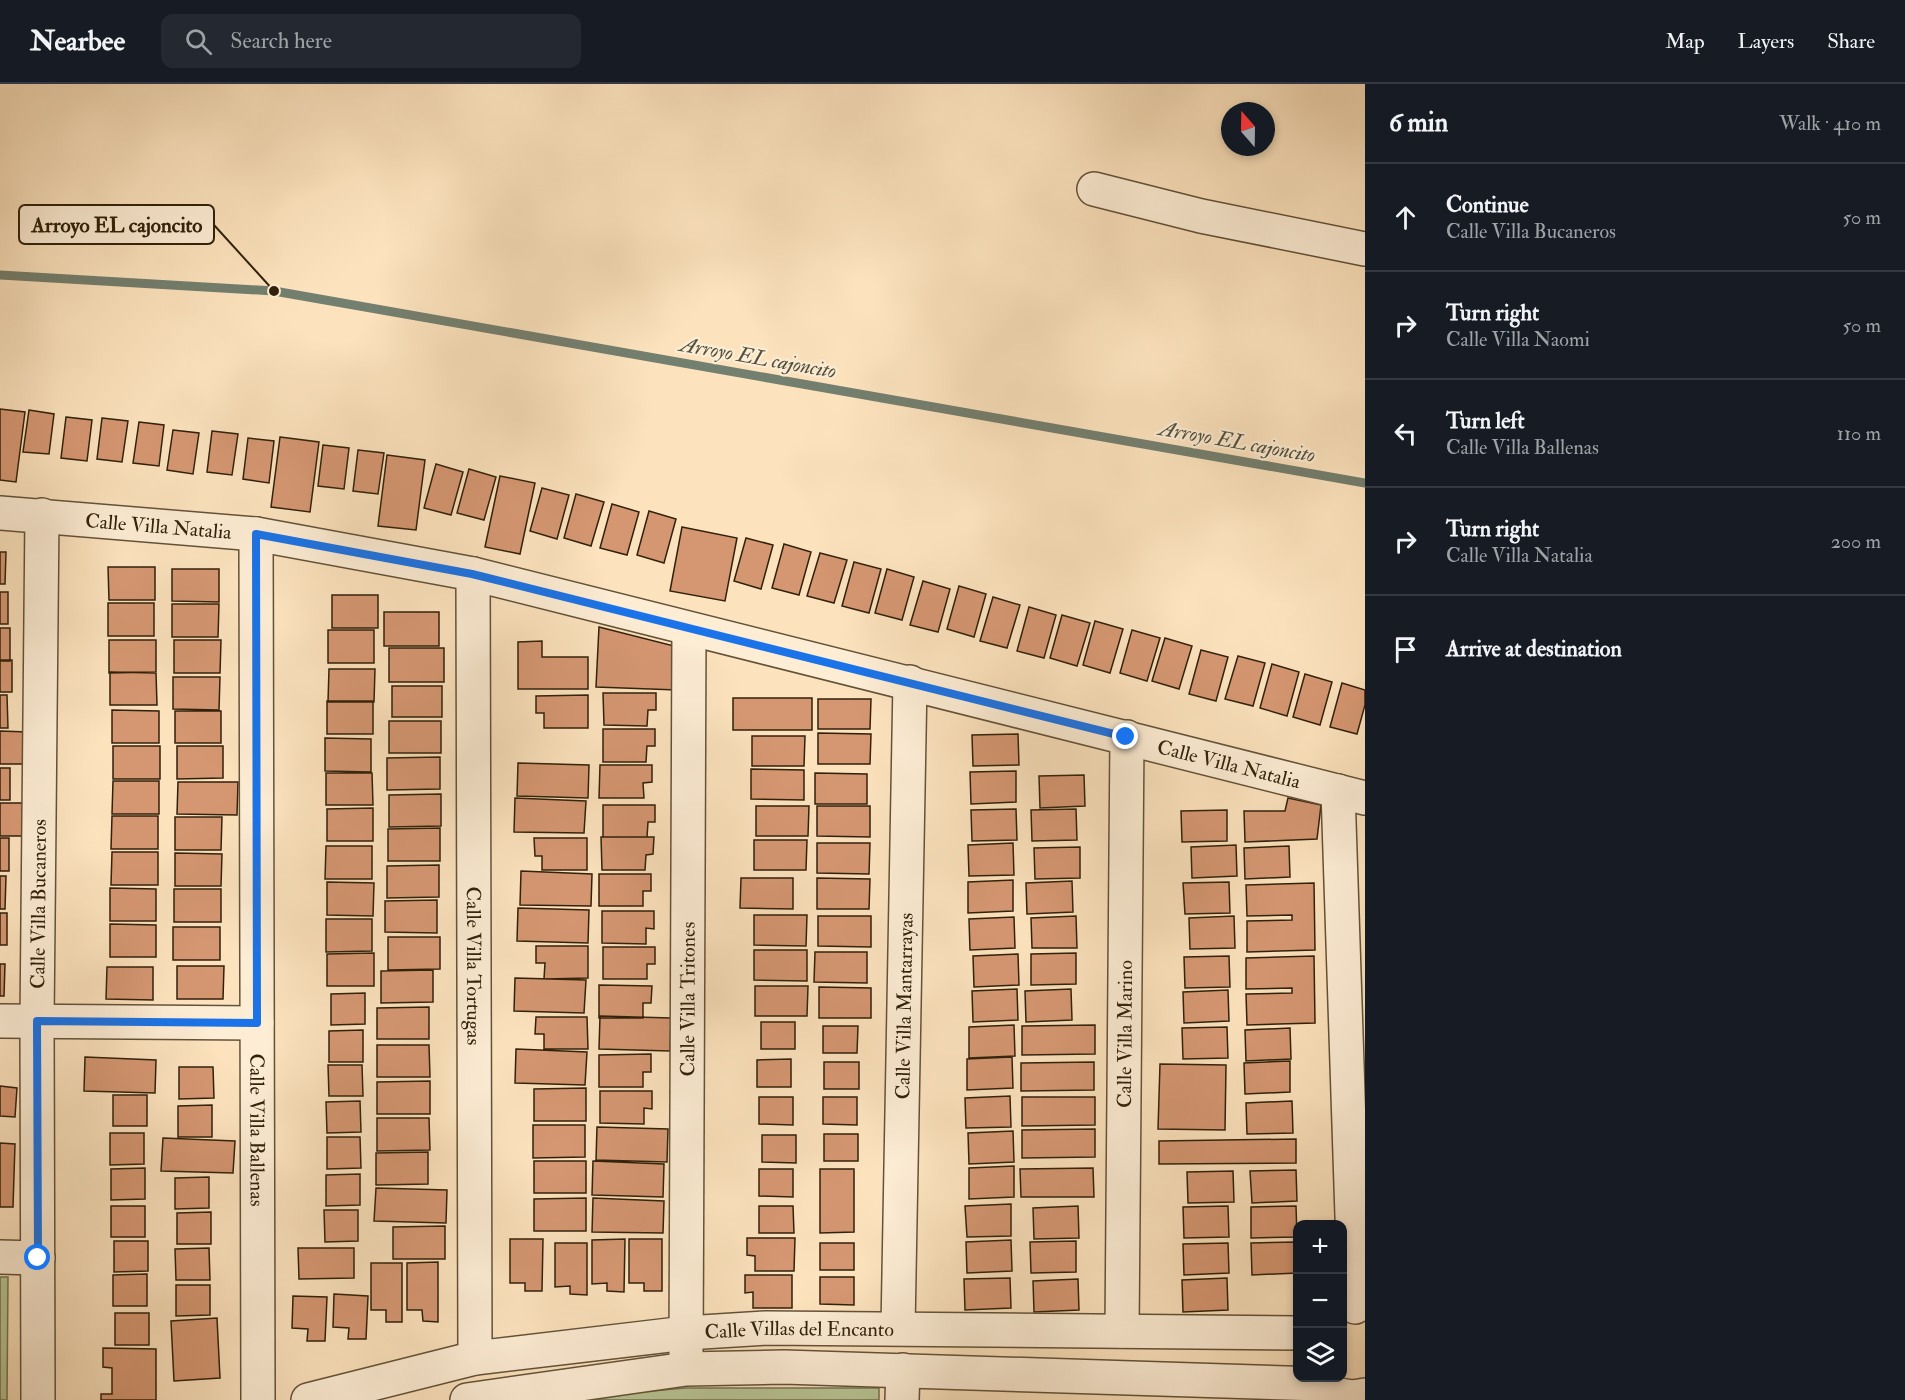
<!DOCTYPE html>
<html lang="en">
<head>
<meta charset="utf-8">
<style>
  body { margin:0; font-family:"IM FELL Double Pica",serif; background:#242831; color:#f1f3f6 }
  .controls { position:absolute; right:18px; bottom:18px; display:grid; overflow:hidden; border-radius:12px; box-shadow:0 3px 9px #0003 }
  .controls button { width:54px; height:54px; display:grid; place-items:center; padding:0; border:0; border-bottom:2px solid #363941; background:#171b24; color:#f1f3f6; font:30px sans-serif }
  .compass { position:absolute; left:1221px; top:18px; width:54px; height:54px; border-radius:50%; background:#171b24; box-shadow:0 3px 9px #0003; rotate:340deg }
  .stop { position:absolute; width:18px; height:18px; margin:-14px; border:4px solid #1a73e8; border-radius:50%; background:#fff }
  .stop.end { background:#1a73e8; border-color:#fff; box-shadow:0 2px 6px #0008 }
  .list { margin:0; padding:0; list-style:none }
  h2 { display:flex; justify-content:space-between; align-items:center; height:78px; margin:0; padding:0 24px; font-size:26px }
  h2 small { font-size:20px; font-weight:400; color:#9ea1a6 }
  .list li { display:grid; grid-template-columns:39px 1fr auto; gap:18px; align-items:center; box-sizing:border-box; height:108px; padding:0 24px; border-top:2px solid #363941 }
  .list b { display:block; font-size:22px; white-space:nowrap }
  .list p { margin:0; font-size:20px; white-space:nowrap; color:#9ea1a6 }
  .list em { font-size:20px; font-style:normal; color:#9ea1a6 }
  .icon { flex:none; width:33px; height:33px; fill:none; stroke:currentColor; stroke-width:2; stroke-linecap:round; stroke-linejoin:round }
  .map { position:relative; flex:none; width:1365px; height:1316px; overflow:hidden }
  header { display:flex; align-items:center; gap:36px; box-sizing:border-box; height:84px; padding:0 30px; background:#171b24; border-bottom:2px solid #363941 }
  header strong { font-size:28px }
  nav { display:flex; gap:33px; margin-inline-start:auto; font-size:21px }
  .search { width:420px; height:54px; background:#242831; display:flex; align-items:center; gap:15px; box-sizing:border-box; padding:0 21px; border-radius:12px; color:#9ea1a6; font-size:22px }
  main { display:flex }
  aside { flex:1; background:#171b24 }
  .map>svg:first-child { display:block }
  .green { fill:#b8c596; stroke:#747350; stroke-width:1.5 }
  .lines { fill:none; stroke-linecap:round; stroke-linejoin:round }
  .stream { stroke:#737f6f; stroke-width:9 }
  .building { fill:#d59772; stroke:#30210b; stroke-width:1.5 }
  .street-casing { stroke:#635238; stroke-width:36 }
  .street { stroke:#fdedd5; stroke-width:33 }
  .route { stroke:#1a73e8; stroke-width:8 }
  .labels { text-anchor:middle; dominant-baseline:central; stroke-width:4.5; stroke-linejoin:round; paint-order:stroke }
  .street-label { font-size:20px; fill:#30210b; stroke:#fdedd5 }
  .water-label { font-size:21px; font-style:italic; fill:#51503d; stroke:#fdedd5 }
  .leader { fill:none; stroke:#30210b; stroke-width:2 }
  .callout-dot { fill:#30210b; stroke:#fdedd5; stroke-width:2 }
  .callout { fill:#fdedd5; stroke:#30210b; stroke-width:2 }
  .callout-label { font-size:21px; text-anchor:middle; font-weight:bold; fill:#30210b }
</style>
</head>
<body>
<header>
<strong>Nearbee</strong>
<div class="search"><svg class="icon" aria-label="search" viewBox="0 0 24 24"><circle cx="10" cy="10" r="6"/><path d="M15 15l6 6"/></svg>Search here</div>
<nav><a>Map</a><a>Layers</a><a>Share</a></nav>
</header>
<main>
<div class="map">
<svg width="1365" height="1316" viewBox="0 0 1365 1316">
  <rect width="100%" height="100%" fill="#fce3be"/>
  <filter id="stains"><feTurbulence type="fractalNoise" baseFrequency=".00333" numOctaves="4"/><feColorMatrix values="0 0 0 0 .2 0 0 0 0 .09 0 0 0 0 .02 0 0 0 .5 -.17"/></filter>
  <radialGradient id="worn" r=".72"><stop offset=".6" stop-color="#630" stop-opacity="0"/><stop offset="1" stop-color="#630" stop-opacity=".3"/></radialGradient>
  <path class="green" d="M0,1193H8L7,1316H0Z
    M685,1304H879V1316H552Z"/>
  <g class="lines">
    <path class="stream" d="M0,191L274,207L1365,399"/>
  </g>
  <path class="building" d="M0,325L25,328L16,398L0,396Z
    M29,326L54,330L49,370L23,368Z
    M66,333L92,336L87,377L61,374Z
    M102,334L128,337L122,378L97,375Z
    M139,338L164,341L159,382L133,379Z
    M173,346L199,349L193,390L167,386Z
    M212,347L238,350L232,391L207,388Z
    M280,353L319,358L310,428L271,423Z
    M248,354L274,357L269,399L243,395Z
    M323,361L349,364L344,405L318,402Z
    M358,366L384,369L378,410L353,407Z
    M387,371L425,376L416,446L378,442Z
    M436,380L463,388L451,431L424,424Z
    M469,385L496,393L484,436L457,429Z
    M500,392L535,399L520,470L485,463Z
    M542,404L569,411L557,455L530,447Z
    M576,410L604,418L591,462L564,454Z
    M612,420L639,428L627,471L600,464Z
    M649,427L676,435L664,479L637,471Z
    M682,443L737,454L725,517L670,507Z
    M746,454L773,461L761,505L734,497Z
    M784,460L811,468L799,511L772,504Z
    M0,468H6L5,500H0Z
    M820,469L847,476L834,519L807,512Z
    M854,478L881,485L869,529L842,522Z
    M108,483H155V516H109Z
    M172,485H219V518L172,517Z
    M887,485L914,493L902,536L875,529Z
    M923,497L950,505L938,548L910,541Z
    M959,502L986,510L974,553L947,545Z
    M0,508H8V540H0Z
    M332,511H378V544H332Z
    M993,513L1020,521L1007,564L980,557Z
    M108,519H154V552H108Z
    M172,520H219L218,553H172Z
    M1029,523L1056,531L1044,574L1017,567Z
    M384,528H439V562H384Z
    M1062,531L1090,539L1077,582L1050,574Z
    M1095,537L1123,545L1110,589L1083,581Z
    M599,543L678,563L677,606L596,603Z
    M0,544H10V577H0Z
    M328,546H374V579H328Z
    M1132,546L1160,554L1147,597L1120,589Z
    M1165,554L1192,562L1179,605L1152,597Z
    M109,556H156V588L109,589Z
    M174,556H221L220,589H174Z
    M542,557V573H588V605H518V558Z
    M389,564H444V598H389Z
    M1201,566L1228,573L1216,617L1189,610Z
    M1238,572L1265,579L1253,622L1225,615Z
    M0,576H12V608H0Z
    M1272,580L1299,588L1287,632L1260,624Z
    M329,585H375L374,618H328Z
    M110,588L156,589L157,621H110Z
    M1305,590L1332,598L1320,641L1293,633Z
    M173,593H220L219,626L173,625Z
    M1342,599L1365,606V621L1357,650L1330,643Z
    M392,602H442V633H392Z
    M603,609H656V626H648L647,642L604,641Z
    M0,611H7L8,644H0Z
    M588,611V644H544V629H536V612Z
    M733,614H812V646H733Z
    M818,615H871L870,645H818Z
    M327,617H373V650H327Z
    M112,626L159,627V659H112Z
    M175,627H221V659H175Z
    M389,637H441V669H389Z
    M603,645H655V662H647L646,678H603Z
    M0,647L27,648V680H0Z
    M818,649L871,650L870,680H818Z
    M1018,650L1019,681L973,682L972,651Z
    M752,652H805L804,682H752Z
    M325,654L371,655V688L325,687Z
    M113,662H160V695H113Z
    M177,662H223V694L177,695Z
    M440,673V705L387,706V674Z
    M518,679L589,681L588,714L517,712Z
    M600,681H652V698L643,699L644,714H599Z
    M0,684H10V716H0Z
    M751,685L804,686V716L751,715Z
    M1016,687V718L971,720L970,688Z
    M326,689H372L373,721H326Z
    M815,689L867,690V720H815Z
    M1084,691L1085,722L1040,724L1039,692Z
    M113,697H159V730H112Z
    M178,698H238L237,731L177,730Z
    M441,710V742L389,743V711Z
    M515,714L586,717L584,749L514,748Z
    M1288,714L1321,721L1317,755L1245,758L1244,727H1285Z
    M0,719H32L31,752H0Z
    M603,721H655V738H648L647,753H603Z
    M756,722H809L808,752H756Z
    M817,722H870V753L817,752Z
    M373,724V757H327V725Z
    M1016,725L1017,756L972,757L971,726Z
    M1076,725L1077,756L1032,757L1031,726Z
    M1227,726V757L1182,758L1181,727Z
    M112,732H158V765H111Z
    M175,733H222L221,766H175Z
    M440,744V777H388V745Z
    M601,753H654L653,770L646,771L645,786H602Z
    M0,754H9V787H0Z
    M534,754H587V786H542V772H535Z
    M754,756H807L806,786H754Z
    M817,759H870L869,790L817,789Z
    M1013,759L1014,791L969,792L968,761Z
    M1236,761L1237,792L1192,794L1191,763Z
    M326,762H372V795H325Z
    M1289,762L1290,793L1245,795L1244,764Z
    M1080,763V794L1035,795L1034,764Z
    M112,768H158V801H111Z
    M175,769L222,770L221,802H175Z
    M439,781V813L387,814V782Z
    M521,787L592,790L591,822L520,821Z
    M599,790H651V807H643V822H599Z
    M0,792H6L5,825H0Z
    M741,794H793V825L740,824Z
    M817,794L870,795L869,825H817Z
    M1013,796V827L968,829V798Z
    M1072,797L1073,828L1027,830L1026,799Z
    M327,798L374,799L373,832L327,831Z
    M1229,798L1230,829L1185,830L1183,799Z
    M1314,799L1315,866L1247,868V837L1292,836V831L1247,832L1246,801Z
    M110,804L156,805V837H110Z
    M174,805H221V838H174Z
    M437,816V849L385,848V817Z
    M518,824L589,826L588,859L517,857Z
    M602,827H654V845L646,844V860L602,859Z
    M0,829H7V861H0Z
    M754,831H807L806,862L754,861Z
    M818,832H871V863L818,862Z
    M1076,832L1077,864H1032L1031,834Z
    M1234,832L1235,864L1190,865L1189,834Z
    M1014,833L1015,864L970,866L969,835Z
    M326,835H372V867L326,868Z
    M110,840L156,841V873H110Z
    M173,843H220V876H173Z
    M388,853H440V885L388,886Z
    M536,862H588V894L544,895L545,879H536Z
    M603,863H655V880H647V895H603Z
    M754,866H807V897L754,896Z
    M815,868H867V899L814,898Z
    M374,869V902H327V870Z
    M1076,869V900L1031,901V870Z
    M1018,870L1019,901L974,903L973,872Z
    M1229,872L1230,903L1185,904L1184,873Z
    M1314,872L1315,939L1247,941L1246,910L1292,909V904L1246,905V874Z
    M0,880H5L4,912H0Z
    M177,882H224L223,915H177Z
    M107,883H153V916L106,915Z
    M433,886V918L381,919V887Z
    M515,894L586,896L584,929L514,927Z
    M599,901L652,902L651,919H643V934H599Z
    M755,902H808L807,932H755Z
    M819,903L871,904V934H819Z
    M1017,905L1018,936L973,938L972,907Z
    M1071,905L1072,936L1026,938L1025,907Z
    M1228,906L1229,937L1184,939L1183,908Z
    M365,909V940L331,941V910Z
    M429,923V955H377V924Z
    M600,932L671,934L670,967L599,965Z
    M536,933H587L588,965H544V950H535Z
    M761,938H795V965H761Z
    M1014,941L1015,972L969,974V943Z
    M1095,941V970L1022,971V942Z
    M823,942H858L857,969H823Z
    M1227,943L1228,974L1183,975L1182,944Z
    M1290,944L1291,975L1246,977L1245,946Z
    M363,946V978H329V947Z
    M377,961H429L430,993H377Z
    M516,965L587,968L585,1001L515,999Z
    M651,970V988H643V1003H599V971Z
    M85,973L156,976L155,1009L84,1007Z
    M1012,973L1013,1004L967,1006V975Z
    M791,975V1003H757V976Z
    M1290,977V1008L1245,1010L1244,979Z
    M824,978H859V1005H824Z
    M1094,978V1006L1021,1007V979Z
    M1160,980L1226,981L1225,1046L1158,1045Z
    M328,981H362L363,1012H329Z
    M179,983H213L214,1014L179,1015Z
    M430,997V1030H377V998Z
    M0,1002L17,1004L15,1033L0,1032Z
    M586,1004V1037H534V1005Z
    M600,1007H652V1025L644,1024V1040L600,1039Z
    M113,1011H147V1042H113Z
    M1010,1012L1011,1043L966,1044L965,1014Z
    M759,1013H793V1041L759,1040Z
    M823,1013H857V1041L823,1040Z
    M1022,1013H1095V1041L1022,1042Z
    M360,1017L361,1048L327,1049L326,1018Z
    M1292,1017L1293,1049L1247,1050L1246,1019Z
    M212,1021V1053H178V1022Z
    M377,1034H429L430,1066L377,1067Z
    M533,1041H585V1073L533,1074Z
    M597,1043L668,1045L667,1078L596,1076Z
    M1095,1045V1073L1022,1074V1046Z
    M1013,1047L1014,1078L969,1080L968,1049Z
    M110,1049H144V1080L110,1081Z
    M824,1050H858V1077H824Z
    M762,1051H796V1079L762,1078Z
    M327,1053H360L361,1084L327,1085Z
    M163,1054L235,1057L233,1089L161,1087Z
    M1296,1055V1079L1159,1080V1057Z
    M0,1059L15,1060L13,1123H0Z
    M428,1068V1100L376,1101V1069Z
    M534,1077H586V1109H534Z
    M593,1077L664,1080L663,1113L592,1111Z
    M1014,1082V1113L969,1115V1084Z
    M145,1084V1115L111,1116V1085Z
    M1093,1084L1094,1113H1021L1020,1085Z
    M759,1085H793V1113L759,1112Z
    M820,1085H854V1148L820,1149Z
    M1296,1086L1297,1117L1252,1119L1250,1087Z
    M1233,1087L1234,1118L1188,1119L1187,1088Z
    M360,1090V1121L326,1122V1091Z
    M209,1093V1124L175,1125V1094Z
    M376,1104L447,1106L446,1139L374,1137Z
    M586,1114V1147H534V1115Z
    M593,1114L664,1117L663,1149L592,1148Z
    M1011,1120V1152L967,1153L965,1122Z
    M111,1122H145V1153H111Z
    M759,1122H793L794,1149H759Z
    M1078,1122L1079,1154L1034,1155L1033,1124Z
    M1228,1122L1229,1153L1184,1154L1183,1123Z
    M1296,1122L1297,1153L1251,1154V1123Z
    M324,1126H358V1157L325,1158Z
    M211,1128V1160H177V1129Z
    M445,1142V1175H393V1143Z
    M747,1154H795L794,1187H755V1172L747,1171Z
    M510,1155H543L542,1207H525V1199H510Z
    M625,1155L624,1208L607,1207V1199L592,1200V1156Z
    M629,1155H662V1207H644V1199H629Z
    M1011,1156L1012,1187L967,1189L966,1158Z
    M114,1157H148V1187L114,1188Z
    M1076,1157V1188L1031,1189L1030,1158Z
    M1296,1158L1297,1189L1252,1191L1251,1159Z
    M555,1159H587V1211L570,1210V1202L555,1203Z
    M820,1159H854V1186H820Z
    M1228,1159L1229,1189L1184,1191L1183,1160Z
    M209,1164L210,1196H176L175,1165Z
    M298,1164H354V1194L299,1195Z
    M438,1178V1238L423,1237L422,1226H407V1179Z
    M371,1179H402V1238H386V1226H371Z
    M147,1190V1222H113V1191Z
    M745,1191H792V1224H753V1208L745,1209Z
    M820,1193H854V1221L820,1220Z
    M1010,1194L1011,1224L965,1226L964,1195Z
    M1227,1194L1228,1226L1183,1228L1182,1196Z
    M1078,1195L1079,1226L1034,1228L1033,1197Z
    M176,1201H210V1231L176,1232Z
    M334,1210L368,1212L366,1255H348L349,1244L333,1243Z
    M293,1212L327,1213L325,1257H307L308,1245L292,1244Z
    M115,1229H149V1261H115Z
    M217,1234L220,1294L174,1297L171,1237Z
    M103,1264L156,1265V1316H101V1310H112V1284L103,1283Z"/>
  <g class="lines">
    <defs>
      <g id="street">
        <path d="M1094,105L1201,132L1365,165"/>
        <path id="s1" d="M0,429L256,450L473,490L1365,714"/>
        <path id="s2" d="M256,450L258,1316"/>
        <path id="s3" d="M473,490L475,1274"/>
        <path d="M1338,707L1355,1223"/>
        <path d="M0,937L257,939"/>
        <path d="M0,1173L38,1174"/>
        <path id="s4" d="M898,1244L910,598"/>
        <path id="s5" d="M1122,1247L1127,653"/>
        <path id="s6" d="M686,1271L689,545"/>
        <path d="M1314,1294C1326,1309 1346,1316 1365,1311"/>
        <path id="s7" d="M38,1316L37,937L42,431"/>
        <path id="s8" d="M308,1316L475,1274L686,1249L766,1244L1298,1249"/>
        <path d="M467,1316L686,1285L784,1283L1319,1300"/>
        <path d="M902,1316L903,1286"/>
      </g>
    </defs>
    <use href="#street" class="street-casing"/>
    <use href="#street" class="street"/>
  </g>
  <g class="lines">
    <path class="route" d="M38,1174L37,937L257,939L256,450L472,490L1126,653"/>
  </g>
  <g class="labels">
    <g class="street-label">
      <text stroke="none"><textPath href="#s1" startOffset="159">Calle Villa Natalia</textPath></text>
      <text stroke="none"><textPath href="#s1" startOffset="1257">Calle Villa Natalia</textPath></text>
      <text stroke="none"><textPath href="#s7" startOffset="496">Calle Villa Bucaneros</textPath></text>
      <text stroke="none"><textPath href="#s3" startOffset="392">Calle Villa Tortugas</textPath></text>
      <text stroke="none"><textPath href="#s6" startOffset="356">Calle Villa Tritones</textPath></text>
      <text stroke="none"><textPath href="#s4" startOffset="322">Calle Villa Mantarrayas</textPath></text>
      <text stroke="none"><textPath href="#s5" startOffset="297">Calle Villa Marino</textPath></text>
      <text stroke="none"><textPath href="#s2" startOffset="596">Calle Villa Ballenas</textPath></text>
      <text stroke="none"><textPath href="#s8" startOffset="498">Calle Villas del Encanto</textPath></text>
    </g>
    <g class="water-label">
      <text transform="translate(758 274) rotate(10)">Arroyo EL cajoncito</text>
      <text transform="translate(1237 358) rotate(10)">Arroyo EL cajoncito</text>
    </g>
  </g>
  <path class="leader" d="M274 207L214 141"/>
  <circle class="callout-dot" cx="274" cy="207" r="6"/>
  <rect class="callout" x="19" y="121" width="195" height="39" rx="6"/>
  <g class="callout-label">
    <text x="117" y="148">Arroyo EL cajoncito</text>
  </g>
  <rect width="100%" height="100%" filter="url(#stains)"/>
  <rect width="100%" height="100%" fill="url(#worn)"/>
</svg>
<div class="controls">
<button>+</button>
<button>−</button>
<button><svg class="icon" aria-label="layers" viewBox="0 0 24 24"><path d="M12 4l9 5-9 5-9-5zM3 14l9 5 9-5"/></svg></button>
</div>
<svg class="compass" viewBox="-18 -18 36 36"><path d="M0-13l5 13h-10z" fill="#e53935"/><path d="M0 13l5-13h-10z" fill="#9ea1a6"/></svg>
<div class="stop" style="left:38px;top:1174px"></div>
<div class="stop end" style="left:1126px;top:653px"></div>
</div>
<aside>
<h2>6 min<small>Walk · 410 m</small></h2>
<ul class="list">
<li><svg class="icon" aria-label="ahead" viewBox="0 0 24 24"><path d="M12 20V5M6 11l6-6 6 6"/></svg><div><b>Continue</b><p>Calle Villa Bucaneros</p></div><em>50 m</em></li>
<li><svg class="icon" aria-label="right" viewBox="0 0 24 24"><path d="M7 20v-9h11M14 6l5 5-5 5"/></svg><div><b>Turn right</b><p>Calle Villa Naomi</p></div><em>50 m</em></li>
<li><svg class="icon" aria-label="left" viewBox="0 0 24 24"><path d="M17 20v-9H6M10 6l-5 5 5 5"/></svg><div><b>Turn left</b><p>Calle Villa Ballenas</p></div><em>110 m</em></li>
<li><svg class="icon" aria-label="right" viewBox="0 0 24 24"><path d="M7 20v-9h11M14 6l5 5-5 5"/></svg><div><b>Turn right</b><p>Calle Villa Natalia</p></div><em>200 m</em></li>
<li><svg class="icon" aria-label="arrive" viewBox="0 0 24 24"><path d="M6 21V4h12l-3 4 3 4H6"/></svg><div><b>Arrive at destination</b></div></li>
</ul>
</aside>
</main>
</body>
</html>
